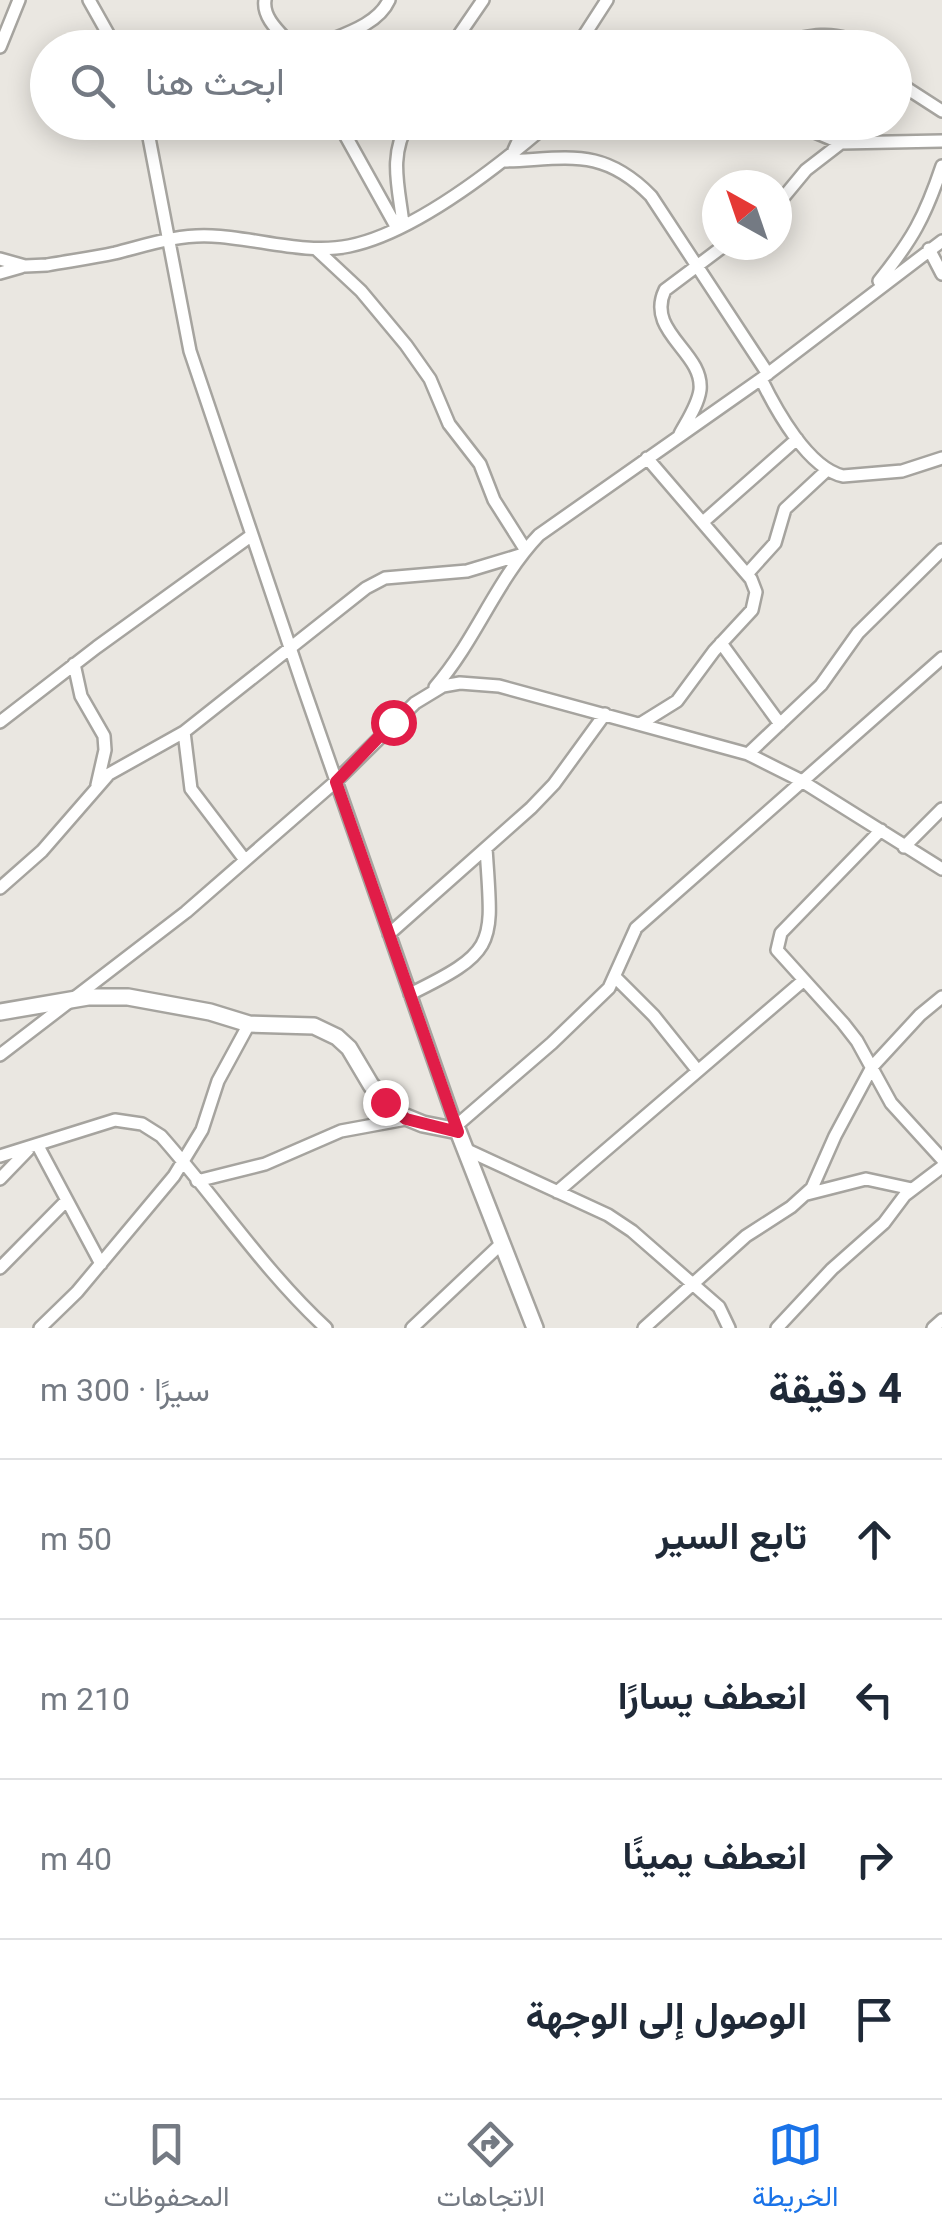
<!DOCTYPE html>
<html lang="ar">
<head>
<meta charset="utf-8">
<style>
  body { margin:0; font-family:Roboto,Vazirmatn,sans-serif; background:#f6f6f7; color:#1f2937; direction:rtl }
  .compass { position:absolute; left:702px; top:170px; width:90px; height:90px; border-radius:50%; background:#fff; box-shadow:0 5px 25px #0003; rotate:320deg }
  .stop { position:absolute; width:30px; height:30px; margin:-22px; border:8px solid #e11d48; border-radius:50%; background:#fff }
  .stop.end { background:#e11d48; border-color:#fff; box-shadow:0 2px 10px #0008 }
  .list { margin:0; padding:0; list-style:none }
  h2 { display:flex; justify-content:space-between; align-items:center; height:130px; margin:0; padding:0 40px; font-size:42px }
  h2 small { font-size:32px; font-weight:400; color:#747a83 }
  .list li { display:grid; grid-template-columns:65px 1fr auto; gap:30px; align-items:center; box-sizing:border-box; height:160px; padding:0 40px; border-top:2px solid #e0e1e3 }
  .list b { display:block; font-size:38px; white-space:nowrap }
  .list em { font-size:32px; font-style:normal; color:#747a83 }
  .icon { flex:none; width:55px; height:55px; fill:none; stroke:currentColor; stroke-width:2; stroke-linecap:round; stroke-linejoin:round }
  .map { position:relative; flex:none; width:942px; height:1328px; overflow:hidden; direction:ltr }
  .search { position:absolute; background:#fff; box-shadow:0 5px 25px #0003; left:30px; right:30px; top:30px; height:110px; display:flex; align-items:center; gap:25px; box-sizing:border-box; padding:0 35px; border-radius:55px; color:#747a83; font-size:38px }
  .sheet { height:770px; background:#fff }
  nav { display:flex; justify-content:space-around; align-items:center; box-sizing:border-box; height:140px; border-top:2px solid #e0e1e3; background:#fff; font-size:28px; color:#747a83 }
  nav a { display:grid; justify-items:center; gap:5px }
  nav .on { color:#1a73e8 }
  .map>svg:first-child { display:block }
  .lines { fill:none; stroke-linecap:round; stroke-linejoin:round }
  .street-casing { stroke:#a6a49f; stroke-width:16 }
  .secondary-casing { stroke:#a6a49f; stroke-width:20 }
  .street { stroke:#fff; stroke-width:11 }
  .secondary { stroke:#fff; stroke-width:15 }
  .route { stroke:#e11d48; stroke-width:12 }
</style>
</head>
<body>
<div class="map">
<svg width="942" height="1328" viewBox="0 0 942 1328">
  <rect width="100%" height="100%" fill="#eae7e1"/>
  <g class="lines">
    <defs>
      <path id="street" d="M89,0L116,48
        M265,0C262,19 282,34 294,48
        M0,47L19,0
        M312,48C337,36 377,27 389,0
        M450,48L483,0
        M576,48L607,0
        M763,48C797,39 834,25 865,48
        M894,80L942,111
        M146,122L190,351L303,686L458,1131
        M338,122L397,228
        M791,122L841,143L942,141
        M514,150L527,122
        M504,161C567,159 602,146 651,196L768,374
        M777,205L806,170L841,143
        M403,224C399,188 388,155 409,122
        M316,249L361,291L406,345L430,379L449,424L480,464L494,500L525,549
        M929,249L942,274
        M0,259L25,266L47,265C69,261 92,258 115,253C147,245 178,234 212,236C257,238 305,255 349,246C414,233 500,165 550,122
        M0,273L21,267
        M879,281C912,240 925,217 942,166
        M761,379C776,410 808,468 843,476L902,471L942,458
        M680,434C687,421 698,405 700,390C704,352 645,332 665,290L725,245
        M703,522L797,439
        M747,574L775,543L785,509L826,471
        M721,643L780,724
        M74,664L81,696L104,736L105,750L97,785
        M435,687C476,640 496,580 539,535L761,379L942,241
        M0,722L97,647L252,535
        M640,724L677,701L714,651L752,610L756,592L751,579L647,458
        M184,732L191,789L245,860
        M748,754L821,685L858,633L942,550
        M881,830L781,933L777,950L843,1023L857,1041L891,1103L942,1159
        M904,847L942,809
        M0,888L42,851L109,774L184,732L366,588L385,578L467,571L520,555
        M389,934L531,808L554,784L605,714
        M615,977L654,1016L698,1071
        M410,994C500,950 492,944 486,848
        M0,1055L186,912L335,782L415,703L443,686L460,683L499,686L748,754L800,780L942,869
        M456,1126L552,1043L609,988L636,928L942,658
        M38,1146L101,1264
        M465,1149L608,1215L632,1231L719,1307L729,1328
        M0,1156L115,1120L142,1124L161,1136C217,1199 264,1271 326,1328
        M0,1179L28,1150
        M197,1181L265,1164L341,1131L406,1119
        M557,1192L804,980
        M807,1194L866,1179L912,1189
        M0,1268L66,1201
        M40,1328L77,1292L174,1176L202,1130L218,1081L249,1024
        M412,1328L502,1243
        M644,1328L746,1236L791,1207L812,1188L835,1136L872,1067L920,1015L942,997
        M777,1328L832,1269L884,1223L905,1195L942,1167
        M933,1328L942,1320"/>
      <path id="secondary" d="M0,1012L88,997H128L210,1012L249,1024L314,1026L337,1037L349,1048L371,1085L396,1113L423,1124L458,1131L535,1328"/>
    </defs>
    <use href="#street" class="street-casing"/>
    <use href="#secondary" class="secondary-casing"/>
    <use href="#street" class="street"/>
    <use href="#secondary" class="secondary"/>
  </g>
  <g class="lines">
    <path class="route" d="M385,1102L406,1119L458,1132L336,782L393,722"/>
  </g>
</svg>
<svg class="compass" viewBox="-18 -18 36 36"><path d="M0-13l5 13h-10z" fill="#e53935"/><path d="M0 13l5-13h-10z" fill="#747a83"/></svg>
<div class="stop" style="left:393px;top:722px"></div>
<div class="stop end" style="left:385px;top:1102px"></div>
<div class="search"><svg class="icon" aria-label="search" viewBox="0 0 24 24"><circle cx="10" cy="10" r="6"/><path d="M15 15l6 6"/></svg>ابحث هنا</div>
</div>
<section class="sheet">
<h2>4 دقيقة<small>سيرًا · 300 m</small></h2>
<ul class="list">
<li><svg class="icon" aria-label="ahead" viewBox="0 0 24 24"><path d="M12 20V5M6 11l6-6 6 6"/></svg><div><b>تابع السير</b></div><em>50 m</em></li>
<li><svg class="icon" aria-label="left" viewBox="0 0 24 24"><path d="M17 20v-9H6M10 6l-5 5 5 5"/></svg><div><b>انعطف يسارًا</b></div><em>210 m</em></li>
<li><svg class="icon" aria-label="right" viewBox="0 0 24 24"><path d="M7 20v-9h11M14 6l5 5-5 5"/></svg><div><b>انعطف يمينًا</b></div><em>40 m</em></li>
<li><svg class="icon" aria-label="arrive" viewBox="0 0 24 24"><path d="M6 21V4h12l-3 4 3 4H6"/></svg><div><b>الوصول إلى الوجهة</b></div></li>
</ul>
</section>
<nav>
<a class="on"><svg class="icon" aria-label="map" viewBox="0 0 24 24"><path d="M3 6l6-2 6 2 6-2v14l-6 2-6-2-6 2zM9 4v14M15 6v14"/></svg>الخريطة</a>
<a><svg class="icon" aria-label="directions" viewBox="0 0 24 24"><path d="M12 3l9 9-9 9-9-9zM9 14v-3h6M13 9l2 2-2 2"/></svg>الاتجاهات</a>
<a><svg class="icon" aria-label="saved" viewBox="0 0 24 24"><path d="M7 4h10v16l-5-4-5 4z"/></svg>المحفوظات</a>
</nav>
</body>
</html>
